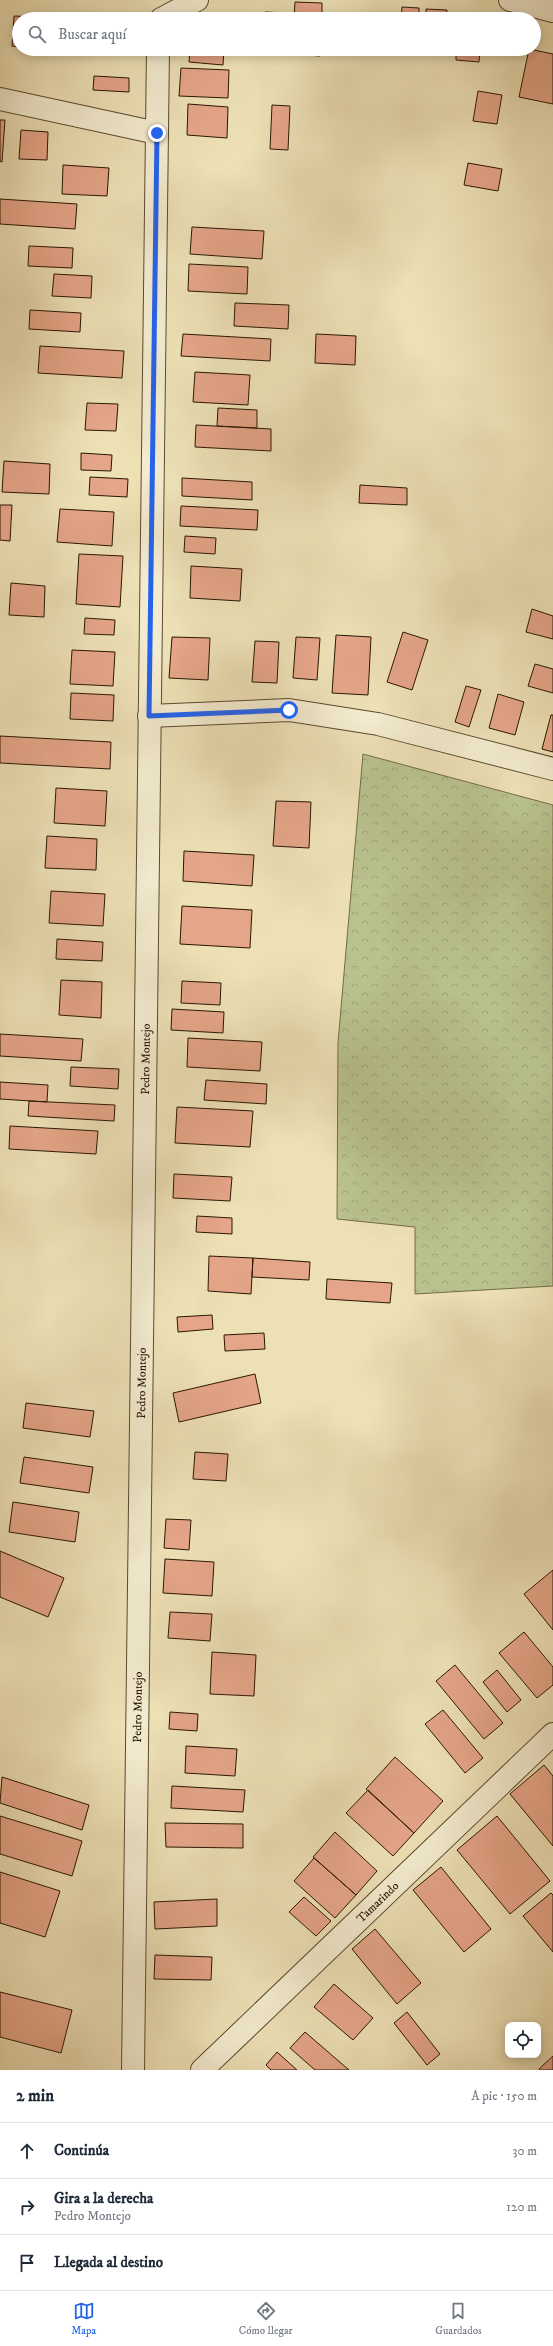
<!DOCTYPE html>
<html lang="es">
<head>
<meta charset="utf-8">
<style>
  body { margin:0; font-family:"IM FELL DW Pica",serif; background:#f2f2f3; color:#1f2937 }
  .controls { position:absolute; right:12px; bottom:12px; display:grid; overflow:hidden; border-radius:8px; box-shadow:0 2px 10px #0003 }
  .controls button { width:36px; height:36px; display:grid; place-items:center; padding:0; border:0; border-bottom:1px solid #e0e1e3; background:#fff; color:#1f2937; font:20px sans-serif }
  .stop { position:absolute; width:12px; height:12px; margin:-9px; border:3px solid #2563eb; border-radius:50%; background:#fff }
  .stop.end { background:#2563eb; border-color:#fff; box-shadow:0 1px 4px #0008 }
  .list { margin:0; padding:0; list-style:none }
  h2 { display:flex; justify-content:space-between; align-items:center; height:52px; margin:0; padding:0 16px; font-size:17px }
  h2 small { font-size:13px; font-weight:400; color:#747a83 }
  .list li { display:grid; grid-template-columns:26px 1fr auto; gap:12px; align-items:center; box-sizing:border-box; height:56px; padding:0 16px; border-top:1px solid #e0e1e3 }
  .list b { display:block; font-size:15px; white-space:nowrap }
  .list p { margin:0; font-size:13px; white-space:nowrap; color:#747a83 }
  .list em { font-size:13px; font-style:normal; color:#747a83 }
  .icon { flex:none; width:22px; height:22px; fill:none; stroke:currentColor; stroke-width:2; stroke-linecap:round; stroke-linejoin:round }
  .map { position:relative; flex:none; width:553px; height:2070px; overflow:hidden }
  .search { position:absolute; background:#fff; box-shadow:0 2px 10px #0003; left:12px; right:12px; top:12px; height:44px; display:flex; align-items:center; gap:10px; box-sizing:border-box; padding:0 14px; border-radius:22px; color:#747a83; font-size:15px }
  .sheet { height:220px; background:#fff }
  nav { display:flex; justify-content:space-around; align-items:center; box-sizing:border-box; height:56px; border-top:1px solid #e0e1e3; background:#fff; font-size:11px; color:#747a83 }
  nav a { display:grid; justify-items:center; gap:2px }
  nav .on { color:#2563eb }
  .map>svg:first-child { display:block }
  .forest { fill:url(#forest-crowns); stroke:#726c48 }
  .building { fill:#e5a588; stroke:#2a1702 }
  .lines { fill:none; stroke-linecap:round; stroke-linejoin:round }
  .minor-casing { stroke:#5b492f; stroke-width:24 }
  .minor { stroke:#f3ebcf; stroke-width:22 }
  .route { stroke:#2563eb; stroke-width:5 }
  .labels { text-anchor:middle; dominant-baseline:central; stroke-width:4; stroke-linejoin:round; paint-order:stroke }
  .street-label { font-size:12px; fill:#2a1702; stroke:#f3ebcf }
</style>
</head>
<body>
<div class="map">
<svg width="553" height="2070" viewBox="0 0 553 2070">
  <defs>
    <pattern id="forest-crowns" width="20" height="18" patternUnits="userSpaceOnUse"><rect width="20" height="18" fill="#b9c28d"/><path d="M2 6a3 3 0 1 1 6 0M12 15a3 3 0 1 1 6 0" fill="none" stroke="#9fa678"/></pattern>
  </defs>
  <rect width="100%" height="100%" fill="#ede0b5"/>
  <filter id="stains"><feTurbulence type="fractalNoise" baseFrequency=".005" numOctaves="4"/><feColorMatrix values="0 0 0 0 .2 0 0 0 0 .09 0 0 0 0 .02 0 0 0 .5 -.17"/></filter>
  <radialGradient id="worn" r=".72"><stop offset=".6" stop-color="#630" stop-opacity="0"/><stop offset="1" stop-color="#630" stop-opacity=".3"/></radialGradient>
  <path class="forest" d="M363,754L553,805V1286L415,1294V1227L337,1219L338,1043Z"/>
  <path class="building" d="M295,2L322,3V19H294Z
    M402,7L419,8V19H401Z
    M426,9L447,10L446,19H426Z
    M265,12L285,13L284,19H265Z
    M14,16L38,17V19H19V47L12,46Z
    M97,49H129V55L96,54Z
    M190,49H224L223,65L189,62Z
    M264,49H283L282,54L263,53Z
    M293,49H320V56L292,54Z
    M424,49H444V53L424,52Z
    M456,49H480L479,62L456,60Z
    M529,49L553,54V104L519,97Z
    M181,68L229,70L228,98L179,96Z
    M94,76L129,78V92L93,90Z
    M478,91L502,95L497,124L473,121Z
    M188,104L228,107L227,138L187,135Z
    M272,105L290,106L288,150L270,149Z
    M0,120H5L2,162L0,161Z
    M21,130L48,132L47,160L19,159Z
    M468,163L502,169L498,191L464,185Z
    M63,165L109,168L107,196L62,194Z
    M0,199L77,204L75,229L0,224Z
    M192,227L264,231L262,259L190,254Z
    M29,246L73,248L72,268L28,266Z
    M189,264L248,267L247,294L188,291Z
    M54,274L92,276L91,298L52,296Z
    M235,303L289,305L288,329L234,326Z
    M30,310L81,313L80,332L29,329Z
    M183,334L271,339L270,361L181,356Z
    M316,334L356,336L355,365L315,363Z
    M40,346L124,351L122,378L38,373Z
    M195,372L250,375L248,405L193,402Z
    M87,403L118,404L116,431L85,430Z
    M218,408L257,410V428L217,426Z
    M196,425L271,429V451L195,447Z
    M81,453L112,455L111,471L81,470Z
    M4,461L50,464L49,494L2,492Z
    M90,477L128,479L127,497L89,495Z
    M182,478L252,482V500L182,496Z
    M360,485L407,488V505L359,503Z
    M0,505H12L10,541L0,540Z
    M181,506L258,510L257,530L180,526Z
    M60,509L114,512L112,546L57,542Z
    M185,536L216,538L215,554L184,552Z
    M79,554L123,556L120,607L76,604Z
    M191,566L242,569L240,601L190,598Z
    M11,583L45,586L44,617L9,615Z
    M532,609L553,616V639L526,632Z
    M85,618L115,620L114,635L84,634Z
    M403,632L428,640L412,690L387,682Z
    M336,635L371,637L368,695L332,693Z
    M172,637L210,638L208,680L169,678Z
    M296,637L320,638L317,680L293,678Z
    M255,641L279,642L277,683L252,682Z
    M72,650L115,652L113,686L70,684Z
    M535,664L553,669V693L528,686Z
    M466,686L481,690L469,727L455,722Z
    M71,693L114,695L113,721L70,719Z
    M498,694L524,702L515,735L489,728Z
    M551,715H553V752L542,749Z
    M0,736L111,742L110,769L0,763Z
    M56,788L107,791L105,826L54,823Z
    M276,801L311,802L309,848L273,846Z
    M47,836L97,839L96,870L45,868Z
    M184,851L254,855L252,886L183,881Z
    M51,891L105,894L103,926L49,923Z
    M182,906L252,910L250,948L180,944Z
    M57,939L103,942L102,961L56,959Z
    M61,980L102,982L101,1018L59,1015Z
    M182,981L221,983L220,1005L181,1003Z
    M172,1009L224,1012L223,1033L171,1030Z
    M0,1034L83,1039L81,1061L0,1056Z
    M188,1038L262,1042L260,1071L187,1067Z
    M71,1067L119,1069L118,1089L70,1086Z
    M206,1080L267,1084L266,1104L204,1100Z
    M0,1082L48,1085L47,1102L0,1099Z
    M29,1101L115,1105L114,1121L28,1116Z
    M177,1107L253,1111L250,1147L175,1143Z
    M10,1126L98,1131L96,1154L9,1149Z
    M174,1174L232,1177L230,1201L173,1198Z
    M197,1216L232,1218V1234L196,1232Z
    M209,1256L253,1258L251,1294L208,1291Z
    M253,1258L310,1262L309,1280L252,1277Z
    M327,1279L392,1283L390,1303L326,1299Z
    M212,1315L213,1329L178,1332L177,1317Z
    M264,1333L265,1349L225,1351L224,1335Z
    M255,1374L261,1403L179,1422L173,1393Z
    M26,1403L94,1411L90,1437L23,1428Z
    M195,1452L228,1454L226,1481L193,1479Z
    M24,1457L93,1467L89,1493L20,1483Z
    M13,1502L79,1512L75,1542L9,1532Z
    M166,1519L191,1520L189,1550L164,1548Z
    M0,1551L64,1578L48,1617L0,1597Z
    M165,1559L214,1562L212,1596L163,1593Z
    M553,1570V1630L524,1594Z
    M170,1612L212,1614L210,1641L168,1638Z
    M524,1632L553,1667V1685L537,1698L499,1653Z
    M212,1652L256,1655L254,1696L210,1694Z
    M455,1665L503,1723L484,1739L436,1681Z
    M497,1670L521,1700L507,1712L483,1682Z
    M443,1710L483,1758L465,1773L425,1724Z
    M170,1712L198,1714L197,1731L169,1729Z
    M186,1746L237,1749L235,1776L185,1773Z
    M395,1757L443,1801L414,1833L366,1789Z
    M544,1765L553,1776V1846L510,1794Z
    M2,1777L89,1805L82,1830L0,1803Z
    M172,1786L245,1790L243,1812L171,1808Z
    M368,1790L414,1833L393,1856L346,1813Z
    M0,1816L82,1841L72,1876L0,1854Z
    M497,1816L550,1881L510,1914L457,1850Z
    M165,1823L243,1824V1848L166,1847Z
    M335,1832L377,1871L356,1895L313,1857Z
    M314,1858L356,1895L335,1918L294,1881Z
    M441,1867L491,1929L464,1952L413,1890Z
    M0,1872L60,1891L45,1937L0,1923Z
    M551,1893L553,1895V1952L523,1916Z
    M304,1897L331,1921L316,1936L289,1912Z
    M217,1899V1926L155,1929L154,1902Z
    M375,1929L421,1983L397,2004L352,1949Z
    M155,1955L212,1957L211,1980L154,1979Z
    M334,1984L373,2018L353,2040L314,2007Z
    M0,1992L72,2010L61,2053L0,2037Z
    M407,2012L440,2054L427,2065L394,2023Z
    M305,2032L349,2070H315L290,2048Z
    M277,2052L297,2070H271L266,2065Z
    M553,2056V2070H540L539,2069Z"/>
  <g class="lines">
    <defs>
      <g id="minor">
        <path d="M510,0L553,11"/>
        <path d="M161,19L197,0"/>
        <path d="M0,99L157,133"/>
        <path d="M149,716L289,710L378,724L553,769"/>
        <path id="s1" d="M133,2070L158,49"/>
        <path id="s2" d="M202,2070L553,1734"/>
      </g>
    </defs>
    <use href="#minor" class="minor-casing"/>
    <use href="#minor" class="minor"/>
  </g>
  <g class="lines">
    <path class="route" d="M157,133L149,716L289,710"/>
  </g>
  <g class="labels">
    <g class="street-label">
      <text stroke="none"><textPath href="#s1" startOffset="1011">Pedro Montejo</textPath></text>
      <text stroke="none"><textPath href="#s1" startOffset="687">Pedro Montejo</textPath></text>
      <text stroke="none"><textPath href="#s1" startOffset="363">Pedro Montejo</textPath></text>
      <text stroke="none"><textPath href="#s2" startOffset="243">Tamarindo</textPath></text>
    </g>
  </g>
  <rect width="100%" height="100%" filter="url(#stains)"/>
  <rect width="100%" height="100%" fill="url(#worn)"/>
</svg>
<div class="controls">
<button><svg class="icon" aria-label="locate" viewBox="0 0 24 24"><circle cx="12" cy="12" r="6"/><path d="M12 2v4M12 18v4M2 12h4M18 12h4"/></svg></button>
</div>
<div class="stop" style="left:289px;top:710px"></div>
<div class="stop end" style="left:157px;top:133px"></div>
<div class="search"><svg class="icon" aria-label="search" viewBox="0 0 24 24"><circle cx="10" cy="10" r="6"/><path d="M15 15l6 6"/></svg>Buscar aquí</div>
</div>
<section class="sheet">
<h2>2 min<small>A pie · 150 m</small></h2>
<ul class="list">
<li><svg class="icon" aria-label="ahead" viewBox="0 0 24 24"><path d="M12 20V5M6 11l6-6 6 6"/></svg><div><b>Continúa</b></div><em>30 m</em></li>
<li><svg class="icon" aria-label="right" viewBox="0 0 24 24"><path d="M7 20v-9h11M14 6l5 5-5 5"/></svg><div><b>Gira a la derecha</b><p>Pedro Montejo</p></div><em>120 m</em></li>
<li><svg class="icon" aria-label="arrive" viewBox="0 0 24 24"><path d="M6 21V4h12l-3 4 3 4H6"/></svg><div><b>Llegada al destino</b></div></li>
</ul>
</section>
<nav>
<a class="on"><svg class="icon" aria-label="map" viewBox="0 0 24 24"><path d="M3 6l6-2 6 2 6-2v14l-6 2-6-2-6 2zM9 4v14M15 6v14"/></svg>Mapa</a>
<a><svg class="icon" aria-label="directions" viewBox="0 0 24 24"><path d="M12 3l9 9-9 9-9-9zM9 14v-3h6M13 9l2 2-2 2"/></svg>Cómo llegar</a>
<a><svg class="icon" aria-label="saved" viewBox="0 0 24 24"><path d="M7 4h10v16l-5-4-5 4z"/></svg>Guardados</a>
</nav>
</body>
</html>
